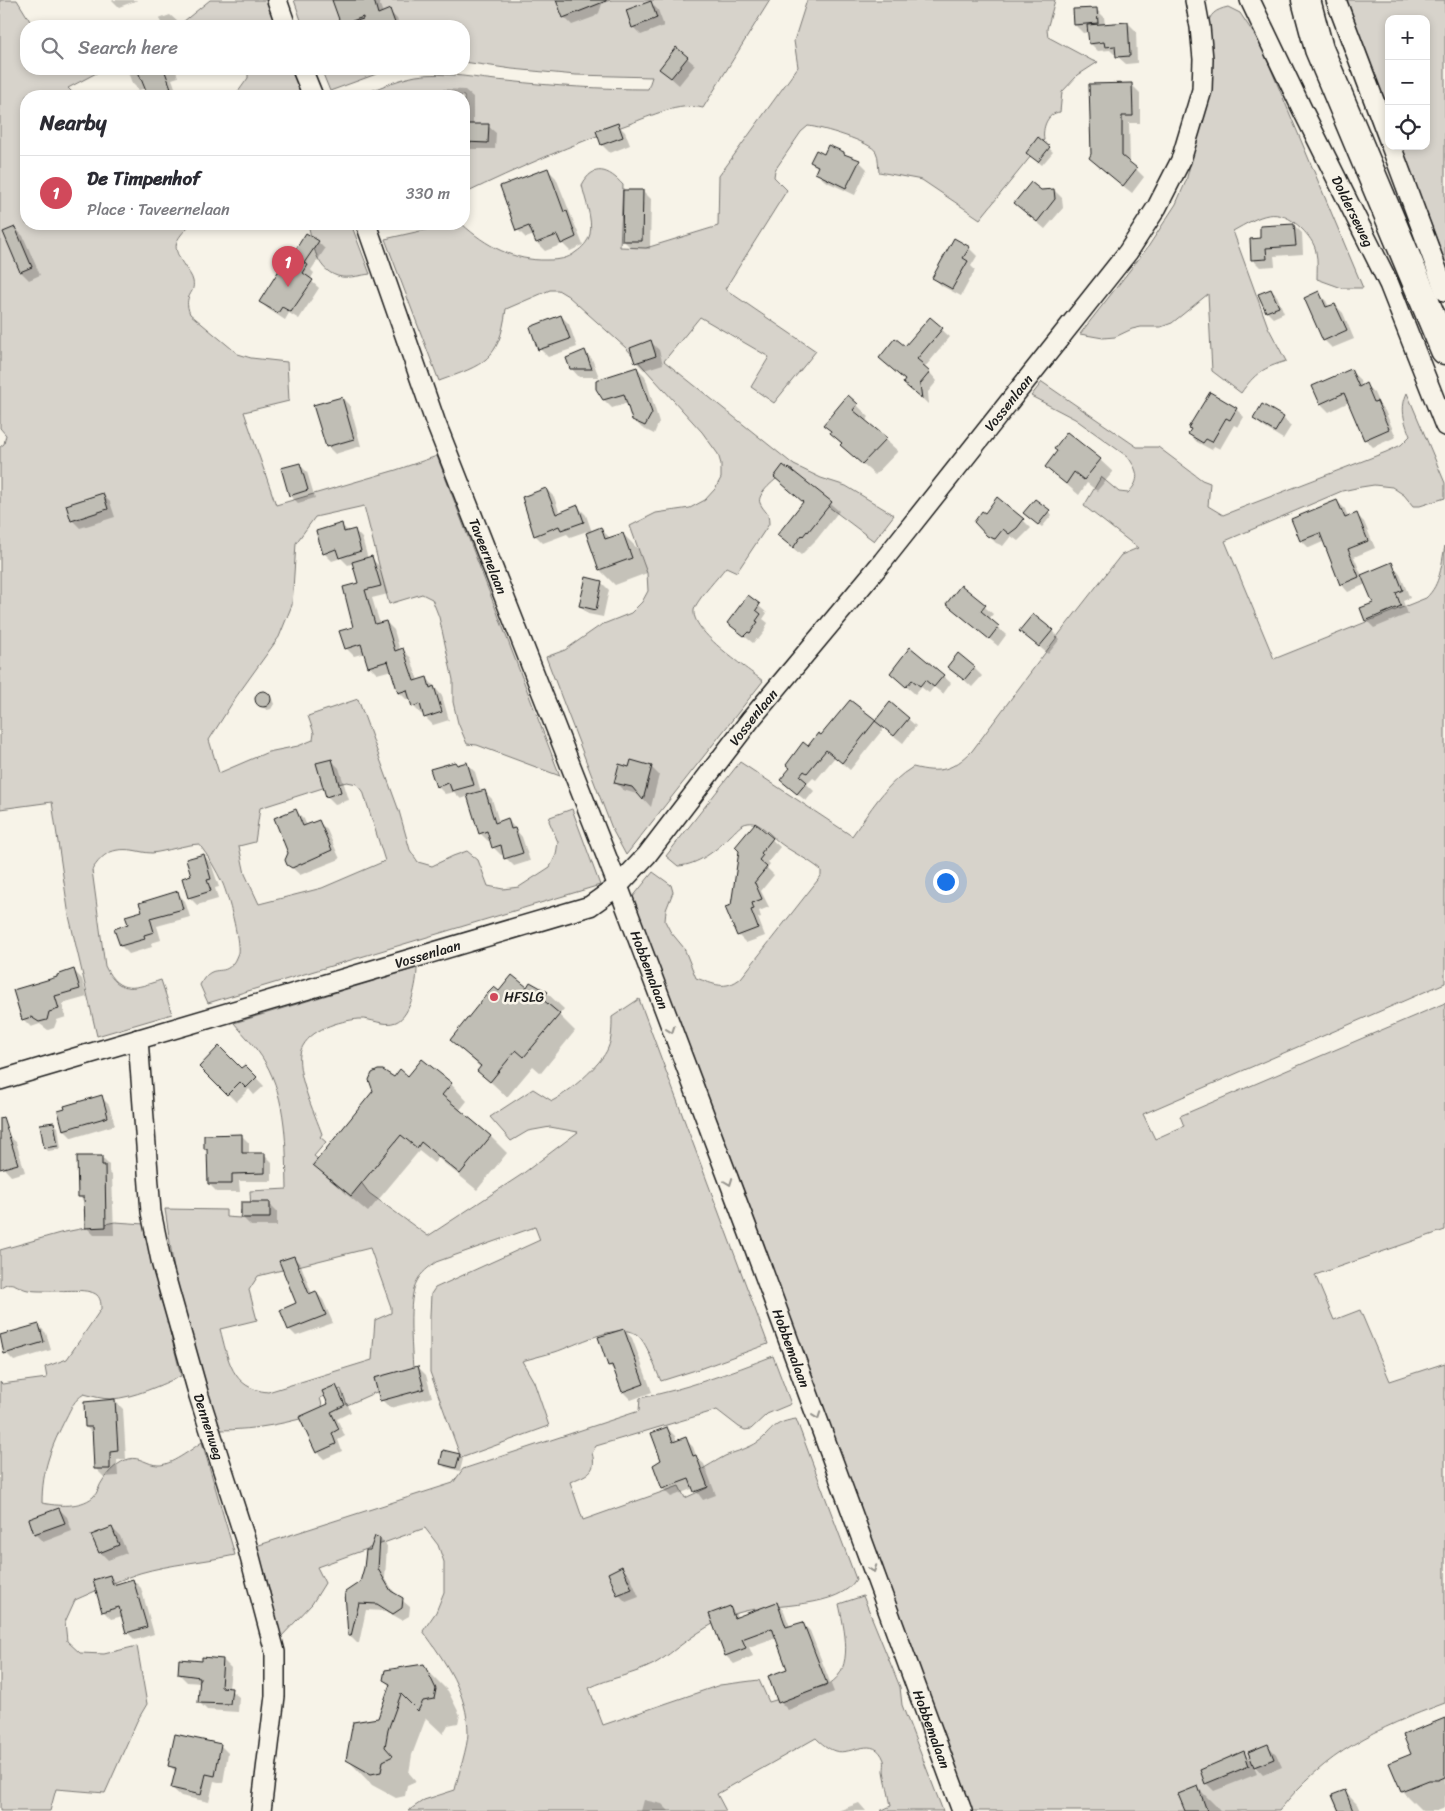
<!DOCTYPE html>
<html lang="en">
<head>
<meta charset="utf-8">
<style>
  body { margin:0; font-family:Sriracha,sans-serif; background:#f7f7f7; color:#2b2b33 }
  .controls { position:absolute; right:15px; top:15px; display:grid; overflow:hidden; border-radius:10px; box-shadow:0 2px 8px #0003 }
  .controls button { width:45px; height:45px; display:grid; place-items:center; padding:0; border:0; border-bottom:1px solid #e1e1e2; background:#fff; color:#2b2b33; font:25px sans-serif }
  .you { position:absolute; left:945px; top:881px; width:18px; height:18px; margin:-12px; border:4px solid #fff; border-radius:50%; background:#1a73e8; box-shadow:0 0 0 8px #1a73e833 }
  .badge { display:grid; place-items:center; width:32px; height:32px; border-radius:50%; background:#d1495b; color:#fff; font-size:16px; font-weight:700 }
  .pin { position:absolute; translate:-50% -41px; filter:drop-shadow(0 1px 2px #0008) }
  .pin::after { content:''; position:absolute; top:26px; width:18px; height:15px; background:inherit; clip-path:polygon(0 0,100% 0,50% 100%) }
  .list { margin:0; padding:0; list-style:none }
  h2 { display:flex; justify-content:space-between; align-items:center; height:65px; margin:0; padding:0 20px; font-size:21px }
  h2 small { font-size:16px; font-weight:400; color:#7c7c81 }
  .list li { display:grid; grid-template-columns:32px 1fr auto; gap:15px; align-items:center; box-sizing:border-box; height:75px; padding:0 20px; border-top:1px solid #e1e1e2 }
  .list b { display:block; font-size:19px; white-space:nowrap }
  .list p { margin:0; font-size:16px; white-space:nowrap; color:#7c7c81 }
  .list em { font-size:16px; font-style:normal; color:#7c7c81 }
  .icon { flex:none; width:28px; height:28px; fill:none; stroke:currentColor; stroke-width:2; stroke-linecap:round; stroke-linejoin:round }
  .map { position:relative; flex:none; width:1445px; height:1811px; overflow:hidden }
  .search { position:absolute; background:#fff; box-shadow:0 2px 8px #0003; left:20px; top:20px; width:450px; height:55px; display:flex; align-items:center; gap:12px; box-sizing:border-box; padding:0 18px; border-radius:20px; color:#7c7c81; font-size:19px }
  .panel { position:absolute; background:#fff; box-shadow:0 2px 8px #0003; left:20px; top:90px; width:450px; height:140px; border-radius:20px }
  .map>svg:first-child { display:block }
  .green { fill:#d7d3cb; stroke:#7a7874; fill-rule:evenodd }
  .shadow { fill:#0003 }
  .building { fill:#c0beb5; stroke:#1c1c1c }
  .lines { fill:none; stroke-linecap:round; stroke-linejoin:round }
  .street-casing { stroke:#1c1c1c; stroke-width:22 }
  .primary-casing { stroke:#1c1c1c; stroke-width:31 }
  .street { stroke:#f7f3e8; stroke-width:19 }
  .primary { stroke:#f7f3e8; stroke-width:28 }
  .oneway { stroke:#94928c }
  .poi-dot { fill:#d1495b; stroke:#f7f3e8; stroke-width:2 }
  .labels { text-anchor:middle; dominant-baseline:central; stroke-width:5; stroke-linejoin:round; paint-order:stroke }
  .street-label { font-size:14px; fill:#1c1c1c; stroke:#f7f3e8 }
  .poi-label { font-size:14px; fill:#1c1c1c; stroke:#f7f3e8; text-anchor:start }
</style>
</head>
<body>
<div class="map">
<svg width="1445" height="1811" viewBox="0 0 1445 1811">
  <rect width="100%" height="100%" fill="#f7f3e8"/>
  <filter id="ink" filterUnits="userSpaceOnUse"><feTurbulence type="fractalNoise" baseFrequency=".02" numOctaves="2"/><feDisplacementMap in="SourceGraphic" scale="10" xChannelSelector="R" yChannelSelector="G"/><feConvolveMatrix kernelMatrix="1 2 1 2 8 2 1 2 1" color-interpolation-filters="sRGB"/></filter>
  <g filter="url(#ink)">
    <path class="green" d="M0,0H17L33,26H26V69H104L68,88L76,96H26V224H191C174,241 171,246 185,267C188,271 192,276 193,281C196,295 182,294 190,314L238,354L251,358L287,362L289,401L244,412L276,505L396,470L437,456L560,776L477,745L467,744L458,723L453,702V680L439,617L432,599L422,594L389,604L364,506L315,517L296,543L292,605L279,637L236,697L209,740L219,773L268,752L298,746L313,740L314,733L308,716L358,699L399,811L410,850L418,862L432,866L453,856L467,851L478,860L488,886L503,889L519,887L550,867L556,855L558,842L549,821L550,817L572,809L600,885L208,1003L200,985C212,961 223,978 233,963C235,961 237,955 238,953C240,940 228,896 223,884C216,870 209,857 199,844C183,845 168,851 152,853C145,853 139,851 132,850C112,848 103,853 92,870L105,966C119,996 136,988 161,980L172,1014L97,1036L69,916L52,802L0,809V447L4,444L6,435L0,428ZM347,782L357,784L363,791L385,861L322,888L259,904L245,874L239,846L255,842L260,808L329,786Z
      M210,0H266L276,26H178Z
      M294,0H770L703,108C679,102 651,116 629,124C573,144 518,168 464,194V96H358C377,89 395,80 416,76C445,71 478,79 507,81C554,86 601,89 648,89L652,77L576,75L512,69L464,62V26H303Z
      M807,0H1055L1047,29L1048,37L1093,61L1098,62L1078,75L1062,92L1060,112C1047,113 1042,128 1044,140L980,219L922,180L879,172C878,166 879,157 876,152C872,142 820,127 808,126L801,132L775,170L774,177L787,190L725,289L816,351L774,403L751,387L769,357L700,317L664,361L794,465L821,478L846,486L894,515L874,541L784,473C777,478 756,494 760,503C764,512 769,511 769,524L737,572L726,567C717,579 702,594 695,607C685,628 748,669 763,681L626,855L613,831L546,657L565,650L601,625L631,613L642,602L648,591L647,573L630,526L656,513L690,508L705,500L715,489L721,478V464L718,454L702,432L626,348L568,296L558,290H550L506,309C499,361 485,364 439,381L385,239L438,227L446,224H462C486,246 514,261 547,260C558,260 568,259 576,252C582,248 588,242 590,234C593,219 585,200 582,185C593,163 609,169 623,185L620,247L646,248L718,226L719,176L798,67L794,41Z
      M1346,0H1445V261L1401,146H1426V19H1389V116Z
      M1228,7L1240,13L1260,43L1363,288H1342L1317,279C1317,270 1318,261 1316,252C1315,244 1308,235 1302,229C1277,204 1260,216 1233,231L1268,327L1286,361C1263,368 1255,373 1241,393L1212,371L1208,294L1172,323L1161,327H1141L1132,329L1115,337L1103,338L1080,334L1148,247L1176,204L1186,181L1202,119L1207,26C1210,14 1215,10 1228,7Z
      M248,69H292L303,96H235L248,78Z
      M321,69H390L330,91Z
      M308,224H351L370,274C362,275 351,278 342,277C316,273 313,244 308,224Z
      M1042,382L1137,447H1158L1202,480L1210,483L1208,506L1223,515L1386,452L1401,445L1410,436C1404,421 1400,408 1407,393L1445,483V498L1420,506H1413L1404,495L1392,487L1374,485L1361,487L1342,491L1225,541L1274,659L1426,598C1441,584 1441,565 1445,546V983L1143,1114L1155,1139L1184,1126L1180,1116L1445,1003V1230L1315,1275L1334,1320L1360,1310L1390,1381L1445,1363V1703C1377,1728 1325,1752 1279,1811H971L632,898L653,872L671,885L673,892L666,910L665,921L670,931L684,948L696,978C714,984 725,991 741,978L821,876V870C808,859 793,853 780,843C771,836 760,821 748,823C740,824 736,831 730,836C717,850 698,865 678,866L666,856L740,762L852,836C870,811 886,783 913,767C940,774 953,770 972,751L1060,633L1121,555L1138,548L1084,506L1101,477L1119,492L1128,493C1141,480 1138,471 1128,457L1075,419L1031,396Z
      M417,968C417,982 411,1016 396,1022C384,1027 371,1018 359,1019C339,1021 309,1029 301,1050C294,1070 315,1114 322,1134L320,1137L326,1142L314,1156L335,1173L345,1161L369,1193L428,1236L521,1175L578,1132L550,1127L528,1131L511,1141L490,1117L533,1089L552,1101C567,1094 602,1064 608,1048C612,1039 612,1027 612,1017L639,999L768,1344L702,1368L661,1381C655,1369 647,1341 636,1334C618,1322 574,1346 555,1352C544,1355 533,1358 522,1361L534,1382L549,1426L461,1458L430,1372V1316L431,1294L435,1288L540,1240L535,1227L436,1262C429,1267 421,1273 417,1281C407,1299 412,1348 413,1370L416,1377L374,1393L347,1405L341,1389L320,1398L324,1412C289,1423 256,1430 219,1430L191,1338L176,1283L165,1209L226,1210V1217L240,1218L241,1210H251L250,1191L287,1189C286,1147 287,1100 265,1062C257,1048 244,1035 234,1023ZM370,1248L391,1307V1313L375,1320L372,1360L268,1392C231,1389 228,1358 220,1329L257,1320L249,1290L258,1276Z
      M115,1222L145,1224L160,1298L165,1311L181,1376C161,1385 133,1398 111,1399C102,1399 92,1396 84,1394C74,1400 71,1408 66,1418C51,1447 42,1470 42,1503C57,1506 80,1508 93,1497C98,1493 99,1485 103,1480C108,1472 119,1461 129,1459C139,1456 148,1465 158,1465C170,1466 192,1449 202,1442L235,1555C203,1562 171,1564 140,1573C118,1580 96,1591 75,1600L65,1622L67,1641L80,1653L104,1654L137,1646L147,1704L137,1721L105,1793L56,1789L50,1811H0V1382L2,1384L47,1378L45,1367L67,1359L101,1309C101,1304 101,1299 97,1295C88,1287 56,1292 44,1291C39,1291 33,1291 28,1290C17,1288 12,1278 0,1288V1250L60,1233Z
      M773,1356L791,1404L767,1414L751,1429L745,1430L739,1427L717,1410L596,1446L592,1453C598,1473 585,1475 570,1482L583,1520L679,1486L685,1498L707,1488L698,1472C707,1466 716,1461 725,1456C734,1452 743,1450 751,1446C772,1436 767,1423 796,1419L856,1579C841,1608 774,1604 745,1611C723,1616 703,1629 685,1642C674,1650 665,1658 654,1664C633,1675 609,1678 589,1688L603,1725L720,1685L759,1680L769,1702C783,1698 796,1694 810,1690C816,1688 823,1687 829,1684C855,1669 844,1628 839,1604L863,1596L900,1687L902,1705L943,1811H880L891,1806C889,1795 886,1783 884,1771C884,1768 885,1763 884,1760C874,1734 852,1756 835,1751C828,1749 821,1743 816,1738L717,1794L726,1811H408L424,1800L455,1790C458,1775 468,1746 468,1733C468,1694 445,1661 423,1631L436,1612L444,1592V1562L438,1545L425,1528L317,1567L325,1583L312,1604L281,1637L266,1576L256,1546L453,1483L463,1469L639,1411L640,1398C686,1389 729,1373 773,1356Z"/>
    <path class="shadow" d="M112,0H138L119,7Z
      M334,0H378L383,13L389,11L397,19L400,26H344Z
      M557,0H612L602,4L599,13L594,17L572,25L564,17Z
      M650,2L658,10L664,26L641,35L633,27Z
      M1096,9L1104,17L1105,25L1128,23L1136,31L1137,63L1126,64L1117,56V54H1114L1110,50L1098,51L1090,43L1089,32L1083,33L1075,25L1074,11Z
      M170,15L178,22L180,26H163L159,19Z
      M687,58L695,65L679,85L661,69Z
      M129,69H183L176,71L178,77L172,79L178,96H150L147,88L139,90L132,83L127,70Z
      M1132,85L1140,93V123H1129L1130,163L1144,177L1132,193L1098,166L1093,155Z
      M443,89L465,90L473,97V125L488,126L496,133L495,149H464V96H442Z
      M617,124L625,132L630,145L610,153L602,145Z
      M1039,139L1053,152L1042,165L1031,156Z
      M844,153L846,156L859,161L867,169L855,195L825,181L817,173L819,169L811,162L825,156Z
      M548,170L556,178L583,245L570,251L563,244L545,251L537,243L534,235L526,238L518,230Z
      M1054,190L1062,198L1063,208L1045,229L1024,211L1041,191Z
      M643,191L651,199L650,249L631,248L623,240Z
      M1294,225L1302,233L1303,254L1274,256L1275,266L1260,267L1252,259L1262,239Z
      M15,228L23,236L40,275L29,280L21,272L4,233Z
      M318,242L325,249L311,270L314,273L310,280L319,288L299,319L289,313L285,320L268,309L261,302L293,256Z
      M969,248L977,256L971,266L975,270L961,296L942,286L934,278Z
      M1271,290L1277,296L1284,313L1273,318L1267,312L1260,295Z
      M1318,293L1326,301L1329,307L1335,305L1343,313L1354,339L1332,348L1324,340Z
      M561,316L569,324L577,347L548,357L540,349Z
      M930,319L950,337L925,367L937,381L928,392L929,405L881,358L905,348Z
      M651,342L659,350L663,364L644,370L636,362Z
      M584,351L592,359L599,377H579L571,368Z
      M637,368L645,376L659,422L654,434L642,428L633,419L628,403L612,408L604,400Z
      M1351,371L1359,379L1362,386L1366,385L1374,393L1379,404L1385,411L1396,437L1373,447L1365,439L1349,402L1329,412L1321,404L1314,387Z
      M342,398L350,406L361,446L335,454L327,446Z
      M857,405L869,417L865,422L898,451L875,475L854,457L831,433Z
      M1236,409L1244,417L1238,427L1234,425L1220,449L1214,446L1212,450L1197,442L1189,434L1192,430L1190,428Z
      M1254,418H1283L1291,426L1283,439L1262,426Z
      M1068,434L1100,460L1113,472L1097,491L1087,483L1079,495L1046,467L1059,452Z
      M299,464L307,472L315,498L298,503L290,495Z
      M789,469L839,511L817,539L801,555L778,535L804,502L788,471Z
      M546,489L554,497L560,514L578,507L586,515L592,532L601,529L611,539L623,534L638,549L647,573L615,585L600,570L587,531L570,537L567,534L543,543L535,535Z
      M102,494L110,502L115,517L80,528L72,520Z
      M1337,501L1345,509L1348,518L1356,514L1364,522L1375,548L1354,557L1362,576L1391,564L1399,572L1410,598L1403,601L1408,614L1374,628L1366,620L1374,604L1366,584L1348,592L1341,584L1325,541L1309,548L1302,541L1293,519Z
      M1049,511L1052,515L1042,527L1028,517Z
      M1023,520L1031,528L1018,541L1011,536L1003,546L996,543L975,522Z
      M341,525L349,532L354,530L362,538L368,559L371,558L379,566L388,594L372,598L380,624L386,622L394,630L400,651L403,650L411,658L418,681L427,678L442,696L449,720L433,725L425,717L424,713L421,714L413,706L411,699L407,700L399,692L392,670L377,674L369,666L365,653L354,656L346,648L355,628L360,584L354,563L348,565L341,558L332,561L324,553Z
      M601,582L609,590L603,617L588,614L580,606Z
      M961,587L993,614L989,619L1006,635L998,646L947,604Z
      M748,597L767,613L763,619L768,623L764,630L765,631L758,640L756,639L753,643L728,623Z
      M1052,631L1060,639L1048,654L1029,638Z
      M949,666L974,668L982,676L972,687Z
      M943,676L951,683L943,694L934,687L929,693L921,687L915,694L900,681Z
      M263,692L272,699L274,704L271,709L267,710L258,704L256,699L258,694Z
      M850,701L876,722L891,704L916,726L903,743L884,728L850,770L835,757L816,780L813,778L807,784L814,791L806,801L790,788L808,748L821,737Z
      M331,760L339,768L349,800L335,804L327,796Z
      M455,763L458,766L467,764L475,772L481,792L484,791L492,799L499,822L508,820L522,837L530,861L514,866L506,858L504,854L501,855L493,847L491,840L488,841L480,833L469,796L461,799L454,792L445,794L437,786Z
      M651,767L659,775L651,807L640,795L623,790L615,782L630,768Z
      M296,811L304,819L307,826L319,822L327,830L340,859L300,875L288,864Z
      M756,825L780,847L768,862L770,864L767,868L774,875L761,891L769,907L759,911L761,917L758,918L765,936L746,943L738,935L732,905L741,852Z
      M203,855L211,863L219,887L215,888L218,899L197,905L189,897L192,876Z
      M177,893L185,901L190,917L157,926L161,940L151,943L152,947L129,954L121,946L116,930L130,925L143,912Z
      M74,971L82,979L87,997L62,1004L66,1017L57,1020L54,1028L48,1030L40,1024L31,1027L23,1019L59,978Z
      M531,984L547,993L564,1009L559,1015L575,1031L541,1073L533,1066L507,1097L479,1071L481,1068L452,1040L499,993L527,989Z
      M245,1066L264,1086L254,1095L249,1089L236,1102L201,1067L241,1070Z
      M409,1078L451,1084L467,1101L459,1111L491,1137L507,1153L477,1190L438,1158L434,1163L419,1151L368,1212L331,1181L314,1165L375,1091L394,1079Z
      M101,1097L109,1105L115,1125L72,1138L64,1130L59,1112Z
      M54,1124L58,1127L61,1149L48,1151L45,1147Z
      M0,1129L16,1142L25,1172L11,1176L0,1164Z
      M241,1135L249,1143V1154H264L272,1162V1181H239L240,1192H217L209,1184V1152L205,1148Z
      M101,1157L109,1165V1172L112,1175L114,1235H94L86,1227L85,1203L79,1196Z
      M269,1203L277,1211V1226H251L243,1218Z
      M293,1257L301,1265L312,1294L316,1292L323,1300L333,1323L296,1336L289,1329L297,1304Z
      M38,1325L46,1333L51,1350L14,1361L6,1353Z
      M624,1330L632,1338L652,1392L631,1400L623,1392L616,1373L609,1365Z
      M418,1367L426,1375L432,1397L390,1408L382,1400Z
      M336,1387L343,1393L351,1412L337,1419L345,1436L338,1440L342,1451L324,1459L317,1452L329,1405Z
      M115,1401L123,1409L126,1459L117,1460L118,1476L104,1477L96,1469L94,1435L86,1427Z
      M667,1428L675,1436L677,1442L685,1439L693,1447L697,1458L704,1464L716,1495L703,1500L694,1488L671,1497L663,1489V1461Z
      M459,1455L463,1459L460,1471L445,1467L441,1463Z
      M59,1509L67,1517L72,1531L43,1542L35,1534L30,1520Z
      M112,1528L120,1536L127,1553L108,1560L100,1552Z
      M380,1539L387,1546L385,1578L396,1595L410,1607L409,1616L402,1620L386,1611L366,1610L359,1643H357L350,1636L361,1583Z
      M622,1568L630,1576L639,1597L626,1602L618,1594Z
      M110,1576L118,1585L133,1580L141,1588L154,1634L135,1640L127,1632L123,1616L111,1619L103,1611Z
      M776,1603L784,1611L790,1627L802,1623L810,1631L834,1692L788,1710L780,1702L789,1669L777,1637L749,1647L753,1656L734,1664L726,1656L711,1614L730,1607L738,1618Z
      M223,1660L231,1668L229,1689L239,1697L238,1712L207,1710L199,1702L201,1683L187,1682L179,1674L203,1662Z
      M423,1666L448,1691L460,1715L458,1723L448,1725L443,1734L426,1718L412,1755L409,1773L416,1781L407,1785L405,1796L396,1798L372,1785L348,1760L379,1719L390,1686L384,1680Z
      M1445,1722V1808L1437,1811H1422L1402,1791L1412,1755Z
      M220,1745L228,1753L223,1783L214,1781L209,1802L181,1796L172,1788L176,1772L170,1766Z
      M1268,1746L1276,1754L1282,1767L1263,1775L1253,1764L1257,1774L1214,1791L1206,1783L1243,1753L1254,1763Z
      M1197,1787L1219,1809L1220,1811H1186Z
      M1345,1792L1357,1804L1360,1811H1338L1332,1797Z
      M644,1800L662,1804L669,1811H641Z
      M859,1803L866,1811H838Z"/>
    <path class="building" d="M332,0H374L378,14L390,9L396,26H348V24L363,19V17L341,25Z
      M556,0H606V1L563,18Z
      M651,1L657,18L632,28L626,10Z
      M1097,8L1098,23L1074,25L1073,9Z
      M1128,22L1130,56L1116,57L1115,46L1105,47L1104,42L1089,44L1087,25Z
      M676,47L688,57L671,78L659,69Z
      M137,69H164L171,88L169,89L171,96H148Z
      M1132,83L1133,116H1122V156L1137,168L1123,186L1089,158L1091,154L1089,84Z
      M618,123L623,137L601,145L596,131Z
      M464,124H489L488,143L464,142Z
      M1038,137L1050,147L1038,162L1026,153Z
      M828,145L844,152V154L860,160L846,188L815,173L818,166L810,162L816,150L824,154Z
      M548,168L564,212L567,211L576,237L561,244L557,235L536,243L529,226L516,231L500,186Z
      M1031,182L1041,190L1054,189L1055,199L1037,222L1014,203Z
      M623,190H643L642,241H622Z
      M1294,224L1296,246L1266,248L1267,259L1251,260L1250,239L1260,238V226Z
      M15,227L32,267L20,272L3,232Z
      M306,233L319,241L304,263L308,265L303,273L313,280L291,312L282,307L278,313L259,302L290,253L292,255Z
      M954,238L970,247L963,258L968,261L952,289L932,278Z
      M1271,289L1279,307L1266,312L1258,294Z
      M1319,291L1326,307L1335,304L1347,330L1323,341L1304,298Z
      M561,315L570,339L538,350L530,327Z
      M930,317L943,328L917,359L923,364L922,365L930,372L920,384L922,399L903,383L905,380L879,358L895,338L905,346Z
      M651,340L656,356L635,363L630,348Z
      M585,350L592,369H570L566,358Z
      M637,367L652,413L645,426L632,420L624,394L603,400L596,389V380Z
      M1351,369L1359,387L1366,383L1374,402L1377,401L1389,429L1364,440L1344,393L1320,404L1312,386Z
      M1210,392L1237,408L1230,420L1226,418L1212,442L1206,439L1203,443L1188,434L1191,429L1188,428Z
      M848,395L858,404L853,410L887,438L862,464L840,445L842,443L830,433L831,431L823,425Z
      M342,397L354,439L326,447L313,405Z
      M1262,404L1284,417L1275,432L1253,419Z
      M1067,432L1101,459L1084,480L1074,472L1066,484L1045,467L1057,451L1054,449Z
      M300,463L308,490L289,496L281,468Z
      M783,465L788,469L789,468L832,502L808,532L807,531L803,536L802,535L793,548L777,535L803,502L774,477Z
      M546,488L556,514L578,505L584,522L561,530L559,526L534,536L522,497Z
      M103,493L108,509L71,521L66,505Z
      M997,497L1024,519L1017,528L1009,534L1003,529L995,539L987,536L974,522L982,511L985,513Z
      M1035,499L1050,510L1038,525L1023,513Z
      M1337,500L1345,518L1357,513L1368,541L1348,549L1359,577L1340,585L1320,533L1300,541L1291,519Z
      M342,523L344,532L355,529L361,551L339,558L336,549L323,554L316,531Z
      M601,527L605,539L623,533L632,558L599,570L586,533Z
      M372,556L381,586L365,590L375,624L386,621L395,651L403,648L414,681L427,677L430,688L434,686L442,712L424,718L420,704L412,707L407,690L398,693L388,661L368,667L361,644L345,649L339,631L353,627L343,587L358,583L352,562Z
      M1392,562L1403,590L1396,593L1401,606L1365,621L1360,608L1373,603L1361,575Z
      M586,577L602,581L596,610L579,606Z
      M961,585L986,605L981,611L999,626L989,639L946,604Z
      M748,595L760,604L756,610L761,614L756,621L758,622L750,633L748,632L744,636L727,623Z
      M1033,614L1053,630L1039,647L1019,631Z
      M910,647L944,675L934,687L925,680L920,686L912,680L906,687L890,673Z
      M958,653L975,667L964,680L947,667Z
      M255 699a8 8 0 1 1 16 0a8 8 0 1 1-16 0Z
      M850,700L876,720L842,763L826,750L807,773L804,771L800,776L807,782L797,794L780,780L790,768L786,765L803,742L808,746L818,733L821,735Z
      M890,702L909,718L894,736L875,721Z
      M332,759L341,792L326,797L316,763Z
      M631,760L652,766L643,800L632,787L614,783L619,764L629,767Z
      M455,762L457,765L467,762L474,785L452,791L449,783L436,787L430,769Z
      M485,790L495,823L508,818L511,829L515,828L523,853L504,859L501,845L492,848L487,831L479,834L467,795Z
      M296,809L303,826L319,820L332,850L292,868L287,865L285,860L288,853L274,818Z
      M755,823L773,838L761,853L763,855L759,860L767,867L754,883H755L762,899L752,903L754,909L751,910L758,928L737,936L725,907L731,905L739,851L735,847Z
      M204,854L211,879L207,880L211,891L188,898L182,878L191,875L186,859Z
      M178,891L183,909L150,918L154,932L144,935L145,939L120,946L114,929L128,924L125,916L142,911L139,903Z
      M74,969L80,989L55,996L59,1009L49,1012L47,1020L39,1022L31,1017L22,1020L13,990L57,977V975Z
      M512,975L527,987L530,982L548,992L542,999L560,1014L524,1057L516,1050L490,1082L477,1071L481,1066L450,1040L487,994L494,987L499,991Z
      M219,1046L241,1068L245,1065L257,1077L246,1088L240,1082L227,1095L199,1067Z
      M422,1059L452,1083L442,1095L491,1136L460,1174L421,1142L417,1148L401,1135L351,1196L313,1165L373,1091L369,1080L372,1073L378,1070H383L394,1077L400,1069L408,1076Z
      M102,1095L108,1117L63,1130L58,1111L65,1109L64,1106Z
      M3,1117L18,1164L0,1169V1118Z
      M54,1122L58,1146L44,1148L40,1124Z
      M242,1134V1153H265V1173L232,1174V1184H208L207,1149H204V1135Z
      M77,1156H102V1165H105L106,1227L85,1228L84,1197H78Z
      M241,1202H270V1218H241Z
      M294,1256L309,1294L316,1291L326,1315L288,1330L280,1310L296,1303L279,1261Z
      M39,1324L44,1342L4,1354L0,1335Z
      M624,1329L644,1384L622,1392L612,1365L608,1366L598,1337Z
      M418,1366L424,1389L380,1401L374,1378Z
      M336,1385L345,1405L331,1412L339,1429L332,1433L336,1444L316,1453L299,1417L328,1404L322,1391Z
      M115,1399L118,1451L110,1452V1469H94L92,1427H85L84,1402Z
      M667,1427L673,1442L686,1437L693,1456L696,1455L708,1487L694,1492L689,1479L662,1489L653,1465L661,1460L651,1433Z
      M443,1450L460,1454L456,1468L440,1464Z
      M59,1508L65,1523L34,1534L29,1519Z
      M112,1527L119,1545L99,1553L91,1535Z
      M375,1536L380,1538L378,1569L391,1591L403,1598L402,1608L393,1614L377,1604L359,1603L351,1636H348L345,1592L360,1582L364,1568L366,1550H370Z
      M622,1566L632,1589L617,1595L608,1573Z
      M110,1575L113,1585L133,1579L147,1627L126,1633L119,1607L102,1612L93,1580Z
      M777,1602L786,1627L803,1622L827,1684L778,1703L768,1676L787,1669L772,1628L742,1639L746,1648L725,1656L709,1614L730,1606L734,1618Z
      M202,1657L223,1659L221,1687L232,1688L230,1704L198,1703L200,1677L178,1674L179,1659L202,1661Z
      M424,1664L436,1689L434,1699L423,1701L418,1711L401,1694L388,1730L385,1747L393,1756L383,1761L381,1772L371,1774L346,1760L353,1722L378,1718L390,1684L383,1680L385,1670Z
      M1445,1718V1777L1438,1780H1429L1401,1791L1389,1763L1411,1754L1403,1735Z
      M175,1734L221,1744L215,1776L206,1774L201,1795L171,1788L176,1768L168,1766Z
      M1268,1744L1274,1759L1254,1767L1248,1752Z
      M1244,1751L1249,1766L1205,1784L1200,1770Z
      M1198,1786L1207,1811H1185L1178,1794Z
      M1345,1790L1353,1811H1339L1332,1795Z"/>
    <g class="lines">
      <defs>
        <g id="street">
          <path d="M277,0L286,26"/>
          <path id="s1" d="M1250,0L1302,109L1389,284L1445,426"/>
          <path d="M1336,0L1389,140"/>
          <path d="M302,69L313,96"/>
          <path d="M1391,146L1445,291"/>
          <path id="s2" d="M366,224L435,421L618,886L753,1244L962,1811"/>
          <path id="s3" d="M138,1039L151,1212L162,1265L199,1396L246,1542L275,1652V1696L261,1811"/>
          <path id="s4" d="M0,1080L590,906L618,886L647,855L751,719L883,561L1128,252L1157,207L1181,160L1202,90L1203,59L1200,27L1195,0"/>
        </g>
        <path id="primary" d="M1306,0L1319,49L1445,350"/>
      </defs>
      <use href="#street" class="street-casing"/>
      <use href="#primary" class="primary-casing"/>
      <use href="#street" class="street"/>
      <use href="#primary" class="primary"/>
    </g>
    <defs><path id="oneway-chevron" d="M-2-3.5L2.5 0L-2 3.5" fill="none" stroke-width="1.6" stroke-linecap="round" stroke-linejoin="round" transform="scale(1.25)"/></defs>
    <g class="oneway">
      <use href="#oneway-chevron" transform="translate(671 1030) rotate(70)"/>
      <use href="#oneway-chevron" transform="translate(729 1182) rotate(69)"/>
      <use href="#oneway-chevron" transform="translate(817 1416) rotate(70)"/>
      <use href="#oneway-chevron" transform="translate(873 1569) rotate(70)"/>
    </g>
  </g>
  <circle class="poi-dot" cx="494" cy="997" r="5"/>
  <g class="labels">
    <g class="street-label">
      <text stroke="none"><textPath href="#s1" startOffset="235">Dolderseweg</textPath></text>
      <text stroke="none"><textPath href="#s4" startOffset="1271">Vossenlaan</textPath></text>
      <text stroke="none"><textPath href="#s2" startOffset="354">Taveernelaan</textPath></text>
      <text stroke="none"><textPath href="#s4" startOffset="866">Vossenlaan</textPath></text>
      <text stroke="none"><textPath href="#s4" startOffset="446">Vossenlaan</textPath></text>
      <text stroke="none"><textPath href="#s2" startOffset="798">Hobbemalaan</textPath></text>
      <text stroke="none"><textPath href="#s2" startOffset="1202">Hobbemalaan</textPath></text>
      <text stroke="none"><textPath href="#s3" startOffset="396">Dennenweg</textPath></text>
      <text stroke="none"><textPath href="#s2" startOffset="1608">Hobbemalaan</textPath></text>
    </g>
    <g class="poi-label">
      <text x="504" y="997">HFSLG</text>
    </g>
  </g>
</svg>
<div class="controls">
<button>+</button>
<button>−</button>
<button><svg class="icon" aria-label="locate" viewBox="0 0 24 24"><circle cx="12" cy="12" r="6"/><path d="M12 2v4M12 18v4M2 12h4M18 12h4"/></svg></button>
</div>
<div class="you"></div>
<div class="pin badge" style="left:288px;top:287px">1</div>
<div class="search"><svg class="icon" aria-label="search" viewBox="0 0 24 24"><circle cx="10" cy="10" r="6"/><path d="M15 15l6 6"/></svg>Search here</div>
<section class="panel">
<h2>Nearby<small></small></h2>
<ul class="list">
<li><span class="badge">1</span><div><b>De Timpenhof</b><p>Place · Taveernelaan</p></div><em>330 m</em></li>
</ul>
</section>
</div>
</body>
</html>
